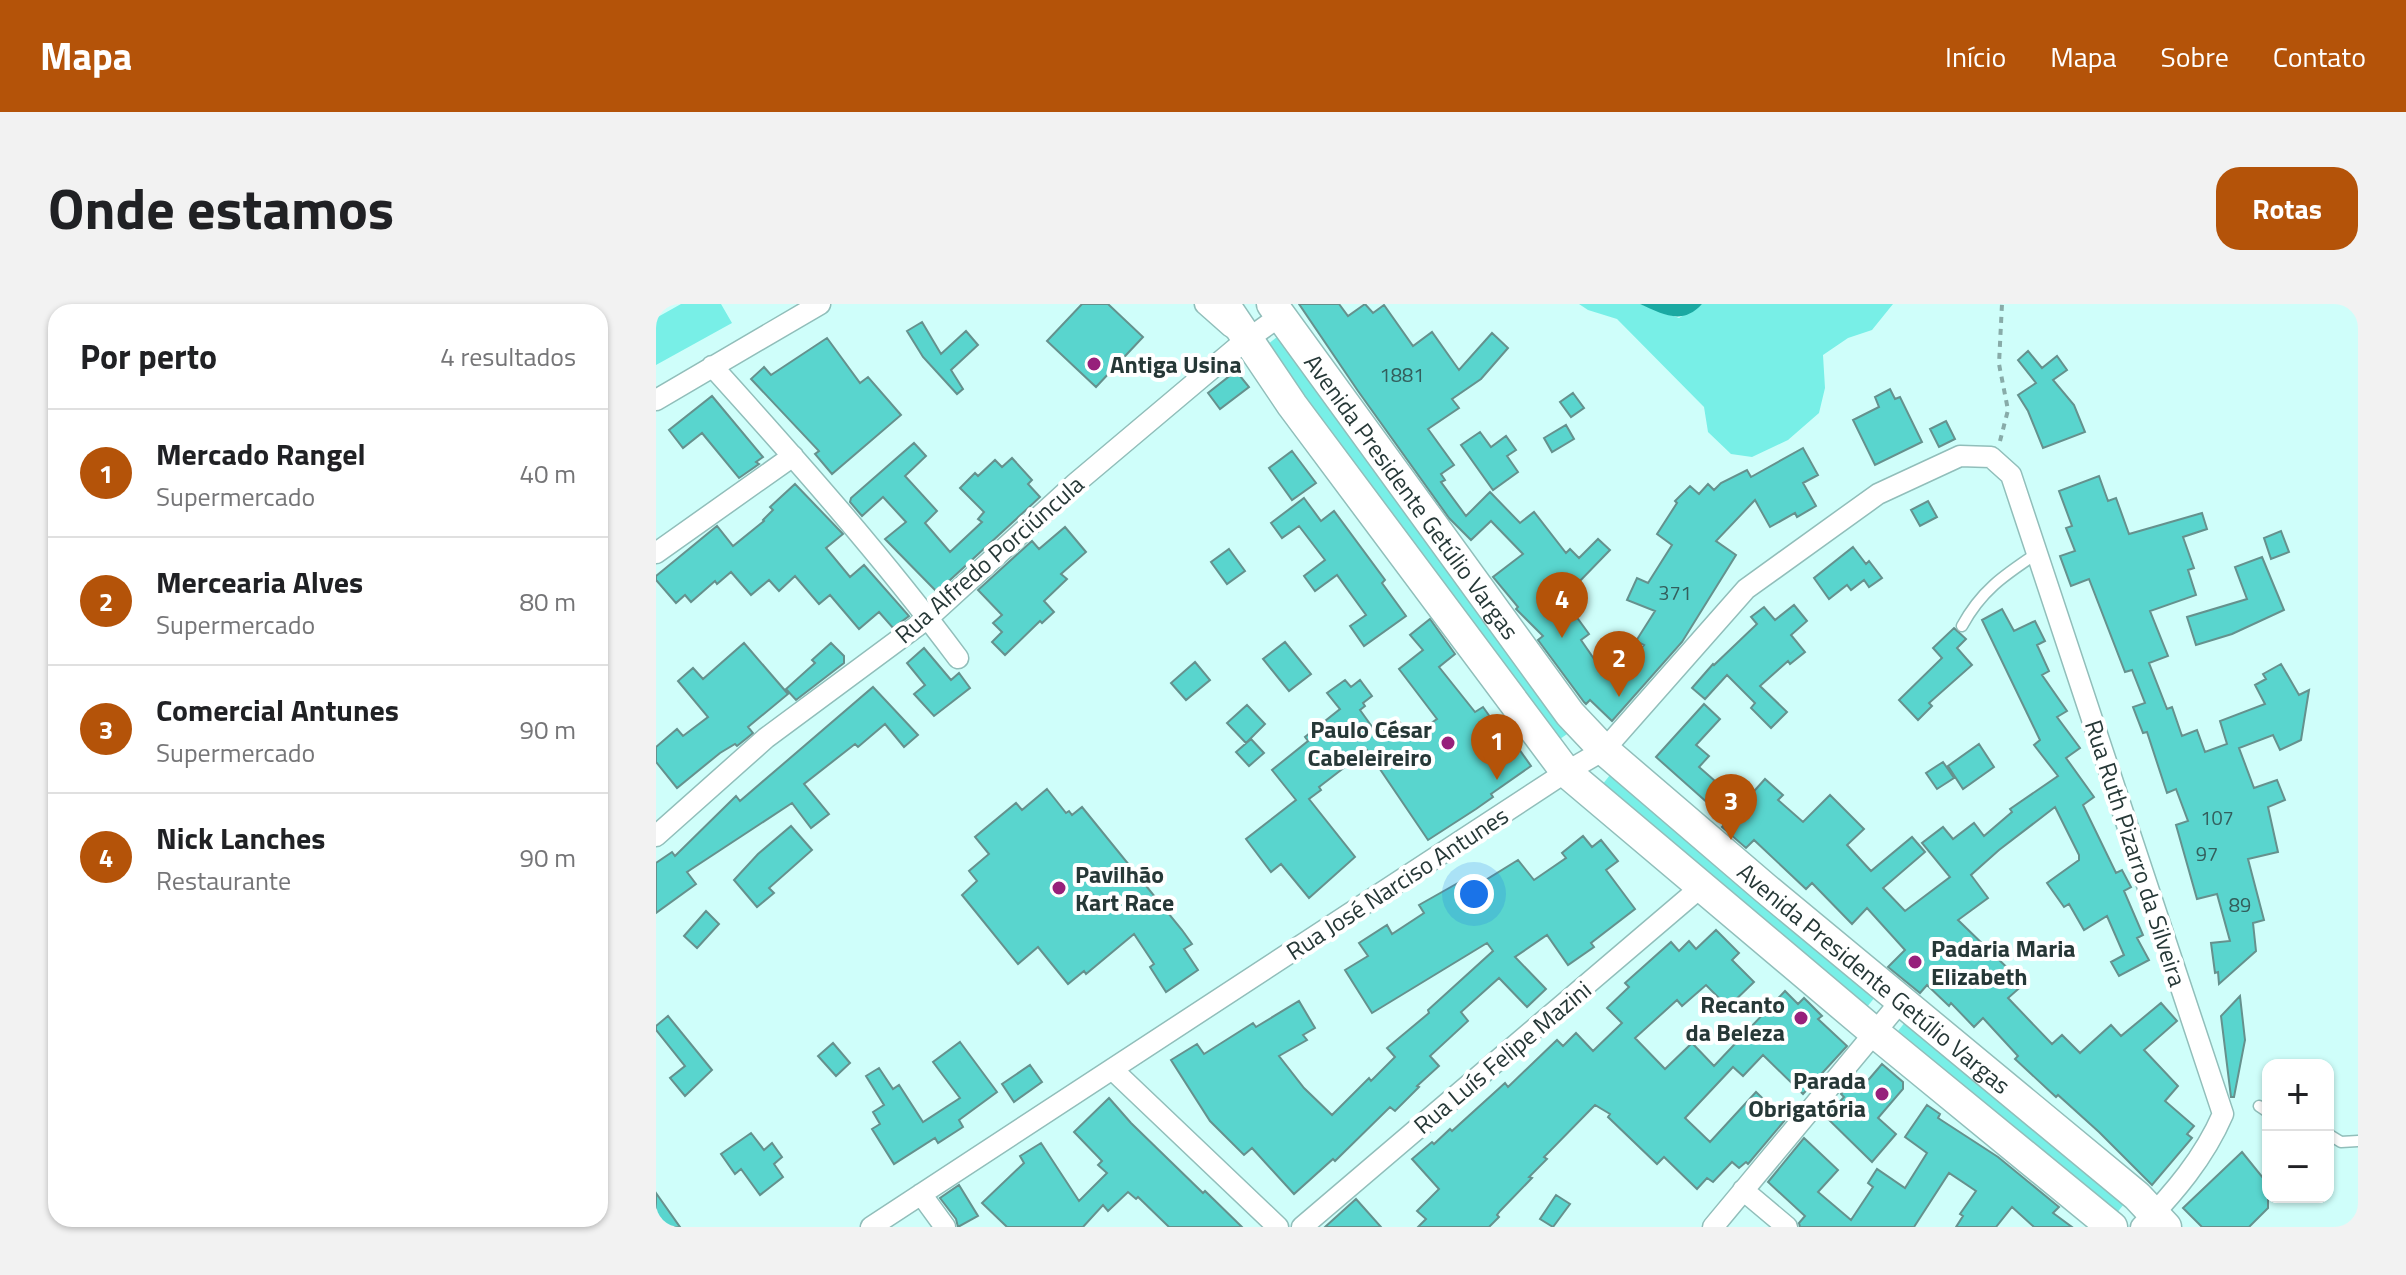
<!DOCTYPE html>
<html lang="pt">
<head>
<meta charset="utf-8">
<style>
  body { margin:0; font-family:"Titillium Web",sans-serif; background:#f2f2f2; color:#202124 }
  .controls { position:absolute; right:24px; bottom:24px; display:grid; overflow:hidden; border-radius:16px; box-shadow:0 2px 6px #0004 }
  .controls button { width:72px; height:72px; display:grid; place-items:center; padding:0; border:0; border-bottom:2px solid #e0e0e0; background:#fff; color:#202124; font:40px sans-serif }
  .you { position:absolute; left:818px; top:590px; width:28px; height:28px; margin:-20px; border:6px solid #fff; border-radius:50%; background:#1a73e8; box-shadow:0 0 0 12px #1a73e833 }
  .badge { display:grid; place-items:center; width:52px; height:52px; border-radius:50%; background:#b45309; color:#fff; font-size:26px; font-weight:700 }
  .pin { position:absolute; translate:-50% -66px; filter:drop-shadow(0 2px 4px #0008) }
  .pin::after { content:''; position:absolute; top:42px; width:28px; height:24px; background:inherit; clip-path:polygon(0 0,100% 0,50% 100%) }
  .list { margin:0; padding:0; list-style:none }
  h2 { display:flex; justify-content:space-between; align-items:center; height:104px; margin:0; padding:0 32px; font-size:34px }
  h2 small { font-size:26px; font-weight:400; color:#757577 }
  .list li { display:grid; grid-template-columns:52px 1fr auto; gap:24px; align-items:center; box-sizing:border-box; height:128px; padding:0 32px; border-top:2px solid #e0e0e0 }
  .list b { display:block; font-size:30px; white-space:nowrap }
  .list p { margin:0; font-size:26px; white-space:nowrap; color:#757577 }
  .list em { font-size:26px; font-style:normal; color:#757577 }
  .map { position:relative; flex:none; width:1702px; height:923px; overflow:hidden; border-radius:24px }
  header { display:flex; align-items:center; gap:48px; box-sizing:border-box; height:112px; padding:0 40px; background:#b45309; color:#fff }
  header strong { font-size:38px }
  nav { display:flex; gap:44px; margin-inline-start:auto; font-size:28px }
  .intro { display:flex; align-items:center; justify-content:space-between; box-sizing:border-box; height:192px; padding:0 48px }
  h1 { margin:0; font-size:56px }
  .button { padding:20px 36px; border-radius:24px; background:#b45309; color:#fff; font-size:28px; font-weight:700 }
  main { display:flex; gap:48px; padding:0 48px }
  aside { flex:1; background:#fff; border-radius:24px; box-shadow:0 2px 6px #0004 }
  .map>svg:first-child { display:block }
  .green { fill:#78efe7 }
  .water { fill:#1aa9a2 }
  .building { fill:#59d5ce; stroke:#65918d; stroke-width:2 }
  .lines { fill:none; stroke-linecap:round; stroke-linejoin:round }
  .service-casing { stroke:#91beba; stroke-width:13 }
  .minor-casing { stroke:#91beba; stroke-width:23 }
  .secondary-casing { stroke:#91beba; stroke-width:33 }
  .path { stroke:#88aba8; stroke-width:4; stroke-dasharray:6 6; stroke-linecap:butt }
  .service { stroke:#fff; stroke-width:10 }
  .minor { stroke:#fff; stroke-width:20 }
  .secondary { stroke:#fff; stroke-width:30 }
  .poi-dot { fill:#97207b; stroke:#fff; stroke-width:3 }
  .labels { text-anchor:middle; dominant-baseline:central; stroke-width:8; stroke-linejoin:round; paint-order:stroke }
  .number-label { font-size:20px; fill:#335f5d }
  .poi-label { font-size:24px; font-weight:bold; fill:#263837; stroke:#fff; text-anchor:start }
  .street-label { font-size:24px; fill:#263837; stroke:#fff }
</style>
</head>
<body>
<header>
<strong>Mapa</strong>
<nav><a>Início</a><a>Mapa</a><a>Sobre</a><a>Contato</a></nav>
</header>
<div class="intro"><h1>Onde estamos</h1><a class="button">Rotas</a></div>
<main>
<aside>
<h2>Por perto<small>4 resultados</small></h2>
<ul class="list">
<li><span class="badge">1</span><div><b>Mercado Rangel</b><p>Supermercado</p></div><em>40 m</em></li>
<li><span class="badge">2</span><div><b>Mercearia Alves</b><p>Supermercado</p></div><em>80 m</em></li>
<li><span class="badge">3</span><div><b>Comercial Antunes</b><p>Supermercado</p></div><em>90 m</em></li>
<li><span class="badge">4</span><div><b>Nick Lanches</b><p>Restaurante</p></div><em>90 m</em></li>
</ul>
</aside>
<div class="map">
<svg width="1702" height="923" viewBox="0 0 1702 923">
  <rect width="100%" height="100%" fill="#cffefa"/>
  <path class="green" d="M25,0H65L76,19L0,61V14Z
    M923,0H984L1023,14L1046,0H1237L1216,26L1192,34L1167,51L1169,84L1163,109L1132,136L1096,153L1075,150L1052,128L1048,103L961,15L932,6Z
    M621,33L914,428L904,435L611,41Z
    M954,471L1219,693L1211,703L946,481Z
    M1250,717L1468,900L1460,910L1242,727Z"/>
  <path class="water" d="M984,0H1046C1026,22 1007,10 984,0Z"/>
  <path class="building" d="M426,0H452L487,33L440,83L391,37Z
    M643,0H683L692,12L709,0L717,9L728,1L757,42L776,28L803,66L836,29L852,44L825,75L796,95L803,104L772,125L798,161L785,170L789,176L785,178L810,212L834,188L864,219L878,208L910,249L914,245L923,254L942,235L954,246L920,281L922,283L909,297L933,330L925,336L945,365L952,359L960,370L988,341L980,337L999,307L971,296L981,274L992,279L1016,241L1001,230L1021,199L1019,197L1034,182L1043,190L1052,180L1058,186L1065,179L1091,166L1095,173L1147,144L1162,171L1147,179L1160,202L1141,213L1139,209L1114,223L1099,196L1060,237L1080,251L1026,338L956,417L934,396L930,400L928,398L882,336L887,332L860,305L862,303L837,273L867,250L835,217L815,236L793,214L702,87Z
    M266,18L285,50L310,27L322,41L295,66L307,85L301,90L267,53L251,27Z
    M171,34L204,79L212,73L245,111L176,170L159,150L163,147L95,75L108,63L115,71Z
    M1372,47L1386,64L1401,52L1411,66L1397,76L1418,101L1429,128L1387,144L1372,107L1362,91L1380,79L1362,56Z
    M580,67L593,83L564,105L552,89Z
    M1234,85L1239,95L1244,93L1266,138L1219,161L1197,116L1223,103L1219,93Z
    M917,89L928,104L915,113L904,98Z
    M56,92L107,153L100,158L103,160L83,174L46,129L27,144L13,126Z
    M1290,117L1299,135L1283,143L1274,125Z
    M910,121L918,135L896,148L888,134Z
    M824,128L835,143L850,132L860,146L851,152L862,168L837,186L805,141Z
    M258,139L270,152L249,172L281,207L269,219L294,248L326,218L322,215L328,208L304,184L319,169L322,172L339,156L346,163L356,154L376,176L372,180L384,193L281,288L229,235L250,218L227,193L206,212L194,198L195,194Z
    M636,147L660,179L636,196L613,164Z
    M1443,172L1452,197L1460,194L1473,230L1546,209L1551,225L1527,233L1538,264L1532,266L1540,291L1494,307L1512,352L1493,359L1511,405L1516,403L1526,432L1541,426L1549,448L1571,440L1564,417L1609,400L1599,381L1610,375L1607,370L1625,360L1643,391L1653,386L1645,436L1624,446L1617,431L1583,444L1598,484L1621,476L1629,496L1612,503L1622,548L1592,555L1608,616L1597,619L1600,647L1563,680L1562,668L1559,669L1555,639L1574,637L1561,590L1541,595L1520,521L1532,517L1520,485L1511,489L1491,428L1487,429L1477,403L1489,399L1476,366L1469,368L1433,275L1415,282L1404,252L1419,247L1410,224L1416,222L1403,187Z
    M139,180L187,230L170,244L194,273L208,261L253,312L237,324L223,308L203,325L174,291L163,300L139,272L123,287L113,276L95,291L75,268L61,280L59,277L35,298L29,291L20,299L0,276V272L61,222L77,242L108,217L107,216L117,206L114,203Z
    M648,194L665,217L678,207L729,276L726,279L750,312L708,342L694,322L710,311L681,271L659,287L648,272L669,256L643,222L626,234L615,219Z
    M1272,197L1281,213L1264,222L1255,206Z
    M409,223L430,248L405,270L411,275L388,297L398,308L386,319L384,317L349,351L336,338L346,328L337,319L346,311L322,286L376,237L383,245Z
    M1625,227L1633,248L1615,255L1608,234Z
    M1197,243L1210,260L1213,257L1226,274L1213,283L1208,276L1195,286L1191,281L1173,295L1158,274Z
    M573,245L589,267L571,280L555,258Z
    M1606,253L1628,306L1576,330L1540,341L1531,313L1591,295L1579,263Z
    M1138,301L1151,317L1135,331L1149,348L1134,360L1132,357L1104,382L1131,408L1115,424L1095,404L1099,399L1071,371L1049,395L1036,384L1057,360L1058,361L1101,320L1095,313L1108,303L1119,316Z
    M1346,305L1358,327L1379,317L1389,337L1381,341L1393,367L1386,371L1411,407L1401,413L1424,444L1410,454L1438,493L1427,501L1460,569L1466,566L1475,583L1468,587L1487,631L1481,634L1493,656L1463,672L1455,658L1468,651L1451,612L1428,626L1413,600L1408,603L1391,579L1423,556V551L1399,503L1343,546L1315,571L1332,594L1302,616L1368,680L1352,694L1396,740L1406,731L1424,749L1455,721L1465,732L1505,699L1521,717L1488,746L1522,782L1509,797L1538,822L1531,830L1536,834L1496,881L1443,828L1402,791L1400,793L1359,755L1362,752L1327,714L1318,723L1295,699L1293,702L1271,681L1264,689L1232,663L1249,646L1211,604L1196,620L1156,579L1150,585L1098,536L1090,544L1066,523L1072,517L1000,453L1048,400L1064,415L1040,441L1053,452L1043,463L1067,484L1072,478L1091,495L1109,475L1127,491L1122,496L1147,518L1174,491L1208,525L1191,541L1215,567L1256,533L1269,548L1227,584L1249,607L1294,573L1266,539L1287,523L1297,535L1318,519L1328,532L1356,508L1354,505L1402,472L1378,441L1384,436L1326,316Z
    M774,315L799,350L783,363L819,408L827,403L852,438L856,435L875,462L835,490L837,493L820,505L772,536L711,446L663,483L665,486L653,495L699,553L653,594L625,560L615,568L590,535L640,496L616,466L652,437L649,433L684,405L671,389L689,376L695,383L704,376L716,392L707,399L709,402L704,406L722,431L742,416L755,433L781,415L743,365L767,346L754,331Z
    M1298,324L1310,335L1301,344L1316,361L1273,399L1276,402L1262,416L1243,396L1286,354L1277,344Z
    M629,338L655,370L633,387L607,355Z
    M88,339L132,390L92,423L97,429L91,434L81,442L79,440L64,449L21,484L0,458V443L21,425L27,432L52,413L22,377L37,364L47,375Z
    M175,339L188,352V359L140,396L130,385L159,359L156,356Z
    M268,344L295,376L303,369L314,384L278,412L258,390L269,381L251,359Z
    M539,358L554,376L530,396L515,379Z
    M217,383L262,431L248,443L229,420L202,443L199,440L148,480L173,510L155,524L136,499L31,568L40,580L0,609V559L16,548L19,552L80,492L84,497Z
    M591,401L609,420L590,439L571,419Z
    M595,435L608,449L593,462L580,448Z
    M1323,440L1338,463L1307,485L1292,462Z
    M1287,458L1298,474L1281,485L1270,469Z
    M391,485L410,509L413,507L416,511L426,503L526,626L536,640L528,645L542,666L510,688L494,663L498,660L478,630L430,670L428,667L412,680L382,643L362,660L306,591L321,577L313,567L333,550L319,533L360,499L366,506Z
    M135,522L156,546L113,584L118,589L101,603L78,576L102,550Z
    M927,532L936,543L945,536L962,557L950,566L979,605L935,639L938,643L912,661L891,631L859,653L890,685L871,703L843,674L805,708L812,717L774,752L783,762L761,782L763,783L739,807L734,803L679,857L677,855L638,890L596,844L588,851L554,817L515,756L541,740L548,750L597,719L600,723L643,697L659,724L647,731L651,736L623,752L648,784L676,811L713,774L715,777L739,753L731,744L773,709L772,706L837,647L831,639L716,709L689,666L712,652L703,639L731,621L736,630L768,609L763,601L809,575L815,585L862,556L878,576L910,554L906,549Z
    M50,607L63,620L41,644L28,632Z
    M1060,626L1083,649L1076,656L1098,678L1072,703L1050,681L1026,702L1021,696L979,734L1009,765L1036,739L1058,762L1129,687L1142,700L1148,694L1166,712L1162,715L1191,742L1147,790L1107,751L1087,772L1077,763L1029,814L1054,838L1100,788L1129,816L1092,860L1090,858L1083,864L1076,858L1057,878L1051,874L1041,885L1008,853L1001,860L952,813L954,810L939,801L888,853L891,855L873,873L876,874L844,907L841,911L843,913L833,923H762L770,915L761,907L783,885L756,855L776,838L778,840L794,825L796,827L849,779L852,783L901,736L907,742L920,729L937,747L966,719L951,704L973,683L969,679L1015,638L1023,647L1033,637L1040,645Z
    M1584,692L1589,736L1578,793H1575L1565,712Z
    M12,712L56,766L29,792L14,774L29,762L0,726V722Z
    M304,738L341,788L303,816L307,823L282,839L279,834L238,860L216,825L224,820L217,808L228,801L210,772L223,764L237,785L243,781L267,818L304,794L277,758Z
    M177,739L194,759L180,772L162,752Z
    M1226,760L1247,778V785L1222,814L1240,830L1216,858L1170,813L1188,793L1185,790L1199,773L1208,781Z
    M374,761L386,778L358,798L346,780Z
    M453,794L475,819L547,889L549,887L586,923H513L482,893L480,895L472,888L452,907L447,901L427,923H351L326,899L368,859L364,852L385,839L423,897L451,869L442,861L446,857L418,828Z
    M1271,801L1284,810L1282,814L1342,853L1403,903L1397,909L1416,923H1378L1356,903L1340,923H1300L1307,912L1304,910L1320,887L1293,869L1258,923H1144L1143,919L1149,912L1112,878L1148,834L1182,866L1162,888L1195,916L1217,883L1212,879L1221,865L1249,884L1271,849L1249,833Z
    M95,829L108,846L116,839L126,853L118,860L127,873L104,891L85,865L79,870L65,850Z
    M1586,848L1612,880V904L1593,923H1546L1527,904Z
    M303,881L322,912L302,923L300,915L284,894Z
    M0,889L24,923H0Z
    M900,891L914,900L897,923L884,915Z
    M700,895L725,923H669Z"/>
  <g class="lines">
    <defs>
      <path id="service" d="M1306,322C1325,287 1347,272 1380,250
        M1603,802L1612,808
        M1672,830L1685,838L1702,837"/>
      <path id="minor" d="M549,0L575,23
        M56,62C141,156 226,252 302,354
        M0,96L164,0
        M0,249L137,152
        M0,532L110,434L272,314L420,179L585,40L624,12
        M457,766L622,923
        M1087,886L1131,923
        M265,890L289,923
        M215,923L910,468L948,446L1090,285L1222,190L1304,152L1335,153L1355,171L1567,810C1548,854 1518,889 1485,923
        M646,923L1045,583
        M1057,923L1245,697"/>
      <g id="secondary">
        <path d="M568,0L636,101L910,468L1218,728L1456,923"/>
        <path id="s1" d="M616,0L914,410L948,446L1109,584L1481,892L1510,923"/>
      </g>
    </defs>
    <use href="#service" class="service-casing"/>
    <use href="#minor" class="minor-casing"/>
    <use href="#secondary" class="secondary-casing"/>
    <path class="path" d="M1344,137L1352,106L1343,60L1346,0"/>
    <use href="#service" class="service"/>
    <use href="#minor" class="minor"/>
    <use href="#secondary" class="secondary"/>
  </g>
  <g class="poi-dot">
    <circle cx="438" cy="60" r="8"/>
    <circle cx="792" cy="439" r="8"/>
    <circle cx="403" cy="584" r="8"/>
    <circle cx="1259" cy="658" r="8"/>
    <circle cx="1145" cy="714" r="8"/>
    <circle cx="1226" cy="790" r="8"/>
  </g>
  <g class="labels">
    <g class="number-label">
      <text x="746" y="70">1881</text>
      <text x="1019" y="288">371</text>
      <text x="1561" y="513">107</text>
      <text x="1551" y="549">97</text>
      <text x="1584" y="600">89</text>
    </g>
    <g class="poi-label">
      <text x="454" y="60">Antiga Usina</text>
      <text x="776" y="425" text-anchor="end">Paulo César<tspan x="776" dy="28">Cabeleireiro</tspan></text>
      <text x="419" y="570">Pavilhão<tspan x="419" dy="28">Kart Race</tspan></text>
      <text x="1275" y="644">Padaria Maria<tspan x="1275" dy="28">Elizabeth</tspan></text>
      <text x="1129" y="700" text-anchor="end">Recanto<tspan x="1129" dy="28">da Beleza</tspan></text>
      <text x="1210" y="776" text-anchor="end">Parada<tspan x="1210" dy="28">Obrigatória</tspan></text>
    </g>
    <g class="street-label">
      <text stroke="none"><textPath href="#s1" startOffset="238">Avenida Presidente Getúlio Vargas</textPath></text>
      <text transform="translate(333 255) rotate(-41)">Rua Alfredo Porciúncula</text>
      <text transform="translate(1480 549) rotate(72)">Rua Ruth Pizarro da Silveira</text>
      <text transform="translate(741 579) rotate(-33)">Rua José Narciso Antunes</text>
      <text stroke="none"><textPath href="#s1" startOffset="910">Avenida Presidente Getúlio Vargas</textPath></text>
      <text transform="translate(846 753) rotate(-40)">Rua Luís Felipe Mazini</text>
    </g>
  </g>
</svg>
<div class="controls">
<button>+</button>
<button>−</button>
</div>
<div class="you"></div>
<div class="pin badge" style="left:841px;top:476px">1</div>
<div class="pin badge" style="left:963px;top:393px">2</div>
<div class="pin badge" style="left:1075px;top:536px">3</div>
<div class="pin badge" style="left:906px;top:334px">4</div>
</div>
</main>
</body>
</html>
